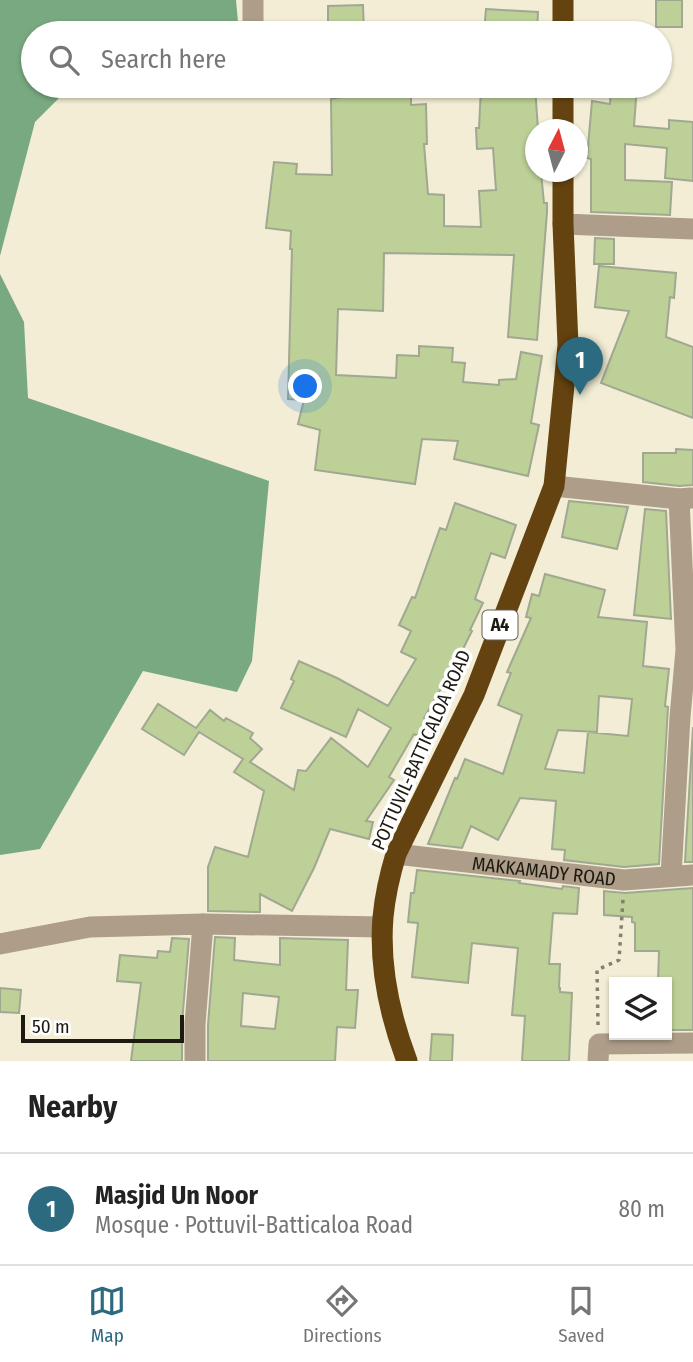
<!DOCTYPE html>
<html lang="en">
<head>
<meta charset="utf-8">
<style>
  body { margin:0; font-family:"Fira Sans Condensed",sans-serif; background:#f2f2f2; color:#222 }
  .controls { position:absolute; right:21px; bottom:21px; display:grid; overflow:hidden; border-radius:0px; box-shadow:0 2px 5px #0004 }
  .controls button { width:63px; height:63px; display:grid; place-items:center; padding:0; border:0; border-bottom:2px solid #e0e0e0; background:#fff; color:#222; font:35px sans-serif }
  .compass { position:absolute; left:525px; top:119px; width:63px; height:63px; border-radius:50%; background:#fff; box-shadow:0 2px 5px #0004; rotate:6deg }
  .scale { position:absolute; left:21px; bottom:18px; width:163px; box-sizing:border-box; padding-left:7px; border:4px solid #1c1a11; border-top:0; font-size:19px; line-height:24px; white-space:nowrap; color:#1c1a11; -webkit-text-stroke:5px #fff; paint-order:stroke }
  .you { position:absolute; left:306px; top:387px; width:24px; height:24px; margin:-18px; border:5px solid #fff; border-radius:50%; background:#1a73e8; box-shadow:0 0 0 10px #1a73e833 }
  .badge { display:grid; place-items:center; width:46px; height:46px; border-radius:50%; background:#2c6a80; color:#fff; font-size:23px; font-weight:700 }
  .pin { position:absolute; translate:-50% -58px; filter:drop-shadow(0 2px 4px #0008) }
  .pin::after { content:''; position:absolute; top:37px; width:24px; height:21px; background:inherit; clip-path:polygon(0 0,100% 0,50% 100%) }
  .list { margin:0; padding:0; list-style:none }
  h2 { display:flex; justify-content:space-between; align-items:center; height:91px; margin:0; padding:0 28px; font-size:30px }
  h2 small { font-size:23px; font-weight:400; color:#767676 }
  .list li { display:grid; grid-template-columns:46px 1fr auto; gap:21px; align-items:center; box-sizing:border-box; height:112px; padding:0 28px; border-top:2px solid #e0e0e0 }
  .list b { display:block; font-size:26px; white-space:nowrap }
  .list p { margin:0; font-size:23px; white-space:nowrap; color:#767676 }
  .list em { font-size:23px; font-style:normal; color:#767676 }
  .icon { flex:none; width:38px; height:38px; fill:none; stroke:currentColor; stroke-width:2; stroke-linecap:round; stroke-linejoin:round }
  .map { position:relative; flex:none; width:693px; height:1061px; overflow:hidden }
  .search { position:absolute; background:#fff; box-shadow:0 2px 5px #0004; left:21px; right:21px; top:21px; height:77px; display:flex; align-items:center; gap:18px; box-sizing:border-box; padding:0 24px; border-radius:38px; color:#767676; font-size:26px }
  .sheet { height:203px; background:#fff }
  nav { display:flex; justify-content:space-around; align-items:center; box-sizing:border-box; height:98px; border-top:2px solid #e0e0e0; background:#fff; font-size:19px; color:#767676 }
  nav a { display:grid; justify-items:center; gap:4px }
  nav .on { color:#2c6a80 }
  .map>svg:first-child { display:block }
  .water { fill:#79a980 }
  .building { fill:#bdd097; stroke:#a0a891; stroke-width:2; fill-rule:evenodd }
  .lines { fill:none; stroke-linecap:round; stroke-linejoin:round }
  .path { stroke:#84806f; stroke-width:3.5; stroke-dasharray:3.5 5; stroke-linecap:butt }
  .street { stroke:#ae9d88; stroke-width:21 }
  .highway { stroke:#654310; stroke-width:21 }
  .labels { text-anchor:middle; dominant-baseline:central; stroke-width:7; stroke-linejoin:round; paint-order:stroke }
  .shield { fill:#fff; stroke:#605f58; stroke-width:2 }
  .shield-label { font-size:18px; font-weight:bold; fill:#1c1a11 }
  .street-label { font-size:19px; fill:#1c1a11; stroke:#fff }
</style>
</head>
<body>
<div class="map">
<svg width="693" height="1061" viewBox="0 0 693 1061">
  <rect width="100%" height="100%" fill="#f2edd4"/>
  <path class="water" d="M0,0H236L239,33H33V86H75L68,89L35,122L0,256Z
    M0,274L24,322L28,398L269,481L252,661L237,692L143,671L40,849L0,855Z"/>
  <path class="building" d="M656,0H682V27H656Z
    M363,5L364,33H328V6Z
    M486,9L538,12L537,33H484Z
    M364,86V93L411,92V105L426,104L427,144H424L428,194L444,195V226L481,227L479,191L496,190L493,148L477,149L476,128H479L481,87L535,86L538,130H536V172H541L544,203H547V212L537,340L508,337L514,255L384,253L383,311L338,309L336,375L396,378L397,355L419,356V346L453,348L452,362L465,363L463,382L499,385V380L516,379L521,352L542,356L531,423L539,425L528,476L454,459L458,441L422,439L415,484L315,470L320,430L298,424L304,400L288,399L292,249H290L291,231L266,228L274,162L297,164L296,174L332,175L331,99L341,97L346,92L347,87Z
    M611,86H637L634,126L669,129V120L693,122V181L665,178L667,148L625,144V180L672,182L670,215L591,212V159L587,158L592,101L610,104Z
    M595,238L614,239V264H594Z
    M599,266L676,273L674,298L670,297L666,337L693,347V418L601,383L629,311L595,307Z
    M676,449L693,450V485L679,486L643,482V453H676Z
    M569,501L628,507L617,549L562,537Z
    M455,503L516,525L505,558L491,553L475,599L483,603L470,630L472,631L447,681L446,680L424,718L427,720L418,736L414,734L389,777L394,780L366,821L373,822L369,839L330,829L314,868L292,911L260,894V912L208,911V867L215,847L248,857L264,791L234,772L243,759L199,732L184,755L142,729L158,704L196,728L210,710L224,721L226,718L253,733L250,738L262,749L250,762L294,790L298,770L306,771L331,738L368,767L391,728L358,709L346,737L281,708L294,681L291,679L299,661L337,678L388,706L416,659L401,652L411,631L399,625L412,597L415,598L440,528L446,530Z
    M645,509L666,511L671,619L634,615Z
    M545,574L605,590L598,617L647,622L643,666L669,669L665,706L668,707L659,864L624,867L564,860L565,850L552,849L556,801L520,798L498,840L471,826L462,848L428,844L455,778L457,779L465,759L503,774L522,715L498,705L511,673L507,672L531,618L526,617L532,594L539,596ZM599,696L632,699L628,736L588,732L584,773L545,769L558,730L597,732Z
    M693,727V862H685Z
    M417,870L520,881L519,883L562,889L563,886L579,888L577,914L553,913L549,964H560L559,988H560V992L572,993L569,1061H522L525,1016L512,1015L518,948L472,943L468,983L412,977L418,923L408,922L411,893H414Z
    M693,888V1030H667V982H658L659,951H635V923L632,922V917L604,915V891L625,893Z
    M215,937L235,938L234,960L280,965V938L348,940L346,990H358L355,1028L337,1027L335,1061H208V1025ZM243,993L279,997L275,1029L241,1026Z
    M172,938L189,939L182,1023V1061H131L141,983L117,981L120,955L157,958L158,951L170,952Z
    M0,988L21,990L19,1013L0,1012Z
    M432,1034L453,1035L452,1061H430Z"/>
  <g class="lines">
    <path class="path" d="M598,1025L597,970L619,960L623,899"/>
    <g class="street">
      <path d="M253,0V33"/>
      <path d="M275,86H334"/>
      <path d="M563,224L693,229"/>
      <path d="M554,486L679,499L691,498"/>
      <path id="s1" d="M396,854L624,880L693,875"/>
      <path d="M671,876L680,717L686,650L679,499"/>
      <path d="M203,924L382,927"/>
      <path d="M0,944L90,927L203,924L195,1024V1061"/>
      <path d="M598,1061L599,1044L693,1043"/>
    </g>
    <path class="highway" d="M563,33V0
      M563,130V86
      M407,1061C390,1016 379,965 383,917C385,896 390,874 396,854L474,695L554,486L568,345L563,224V172"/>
  </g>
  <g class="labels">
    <rect class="shield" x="482.5" y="610.5" width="35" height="29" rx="5"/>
    <g class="shield-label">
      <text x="500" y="625">A4</text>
    </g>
    <g class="street-label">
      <text transform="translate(421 750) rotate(-66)">POTTUVIL-BATTICALOA ROAD</text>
      <text stroke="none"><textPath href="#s1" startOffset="149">MAKKAMADY ROAD</textPath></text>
    </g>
  </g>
</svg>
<div class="controls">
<button><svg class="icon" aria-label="layers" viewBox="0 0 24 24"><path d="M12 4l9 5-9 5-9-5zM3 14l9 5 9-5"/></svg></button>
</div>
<svg class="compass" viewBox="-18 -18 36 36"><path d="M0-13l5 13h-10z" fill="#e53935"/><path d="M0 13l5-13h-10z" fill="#767676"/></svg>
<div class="scale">50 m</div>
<div class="you"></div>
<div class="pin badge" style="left:580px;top:395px">1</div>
<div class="search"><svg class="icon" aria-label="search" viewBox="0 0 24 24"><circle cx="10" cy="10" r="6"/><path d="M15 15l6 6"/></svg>Search here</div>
</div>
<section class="sheet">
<h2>Nearby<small></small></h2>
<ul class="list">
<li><span class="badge">1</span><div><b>Masjid Un Noor</b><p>Mosque · Pottuvil-Batticaloa Road</p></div><em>80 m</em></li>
</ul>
</section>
<nav>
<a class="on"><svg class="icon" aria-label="map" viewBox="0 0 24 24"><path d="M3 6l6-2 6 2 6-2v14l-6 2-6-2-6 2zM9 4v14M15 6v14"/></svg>Map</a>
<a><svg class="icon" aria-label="directions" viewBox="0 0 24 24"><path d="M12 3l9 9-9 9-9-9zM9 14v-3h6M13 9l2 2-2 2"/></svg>Directions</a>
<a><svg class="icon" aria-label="saved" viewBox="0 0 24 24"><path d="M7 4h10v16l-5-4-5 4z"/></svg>Saved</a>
</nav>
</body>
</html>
